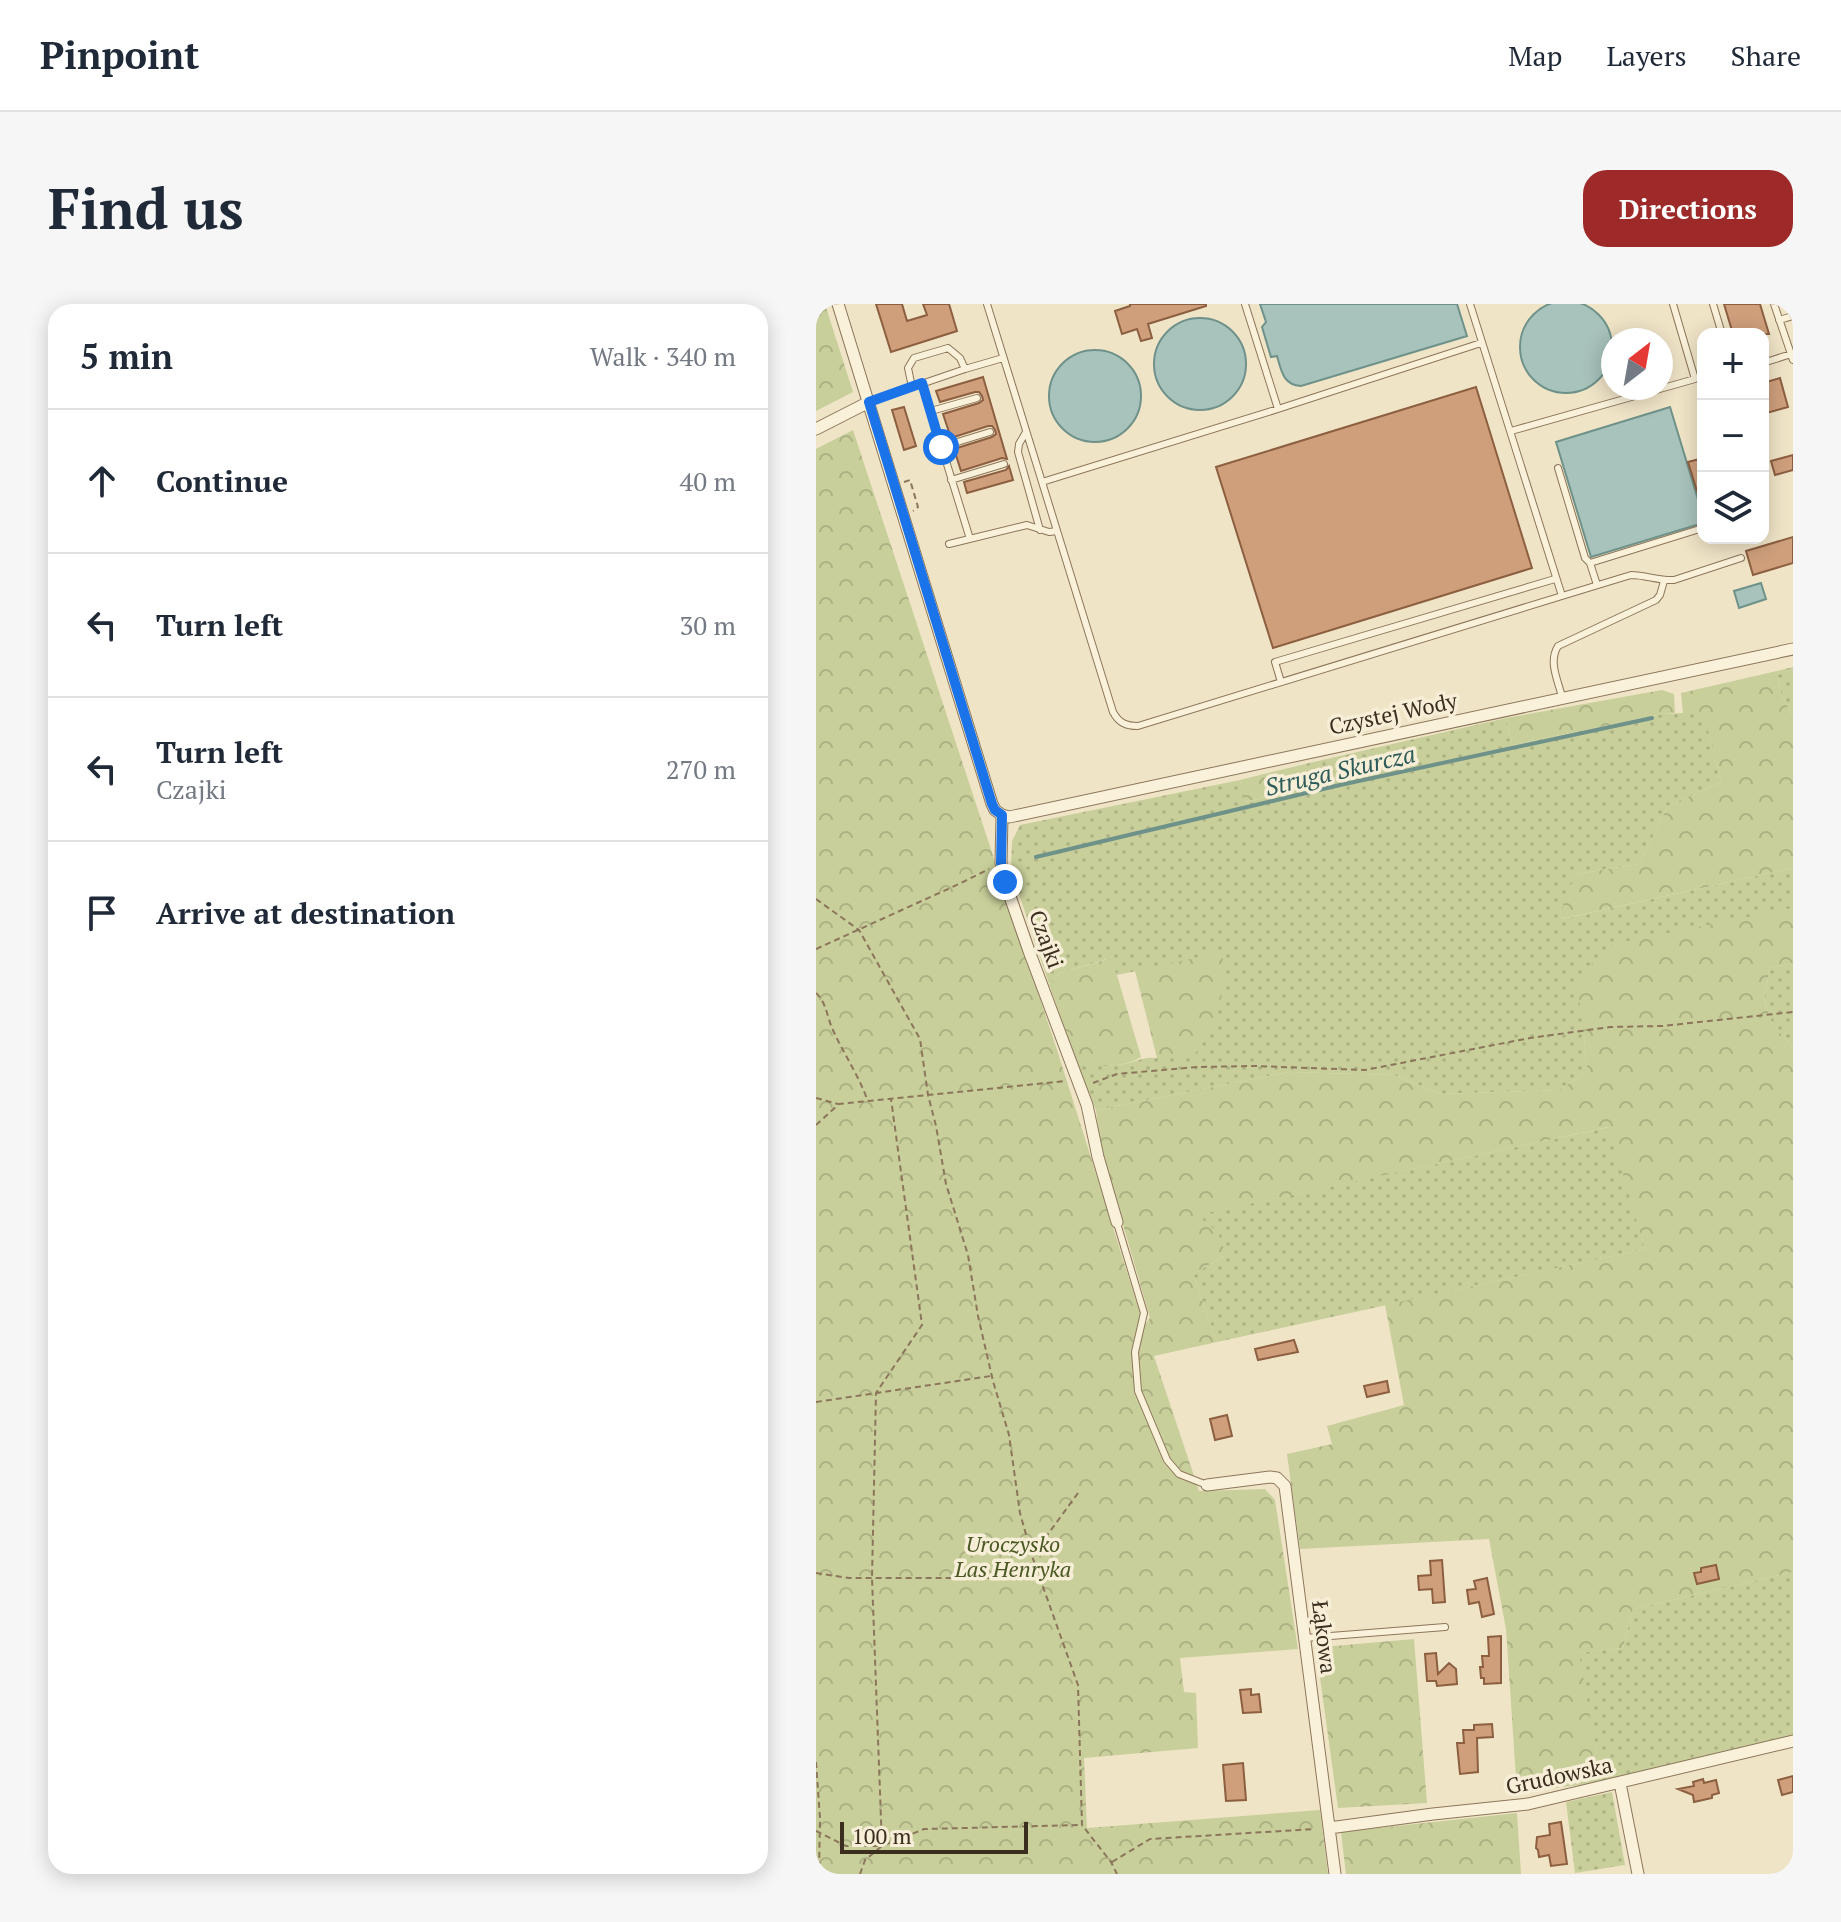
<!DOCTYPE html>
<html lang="en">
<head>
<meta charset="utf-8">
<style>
  body { margin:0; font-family:"PT Serif",serif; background:#f6f6f7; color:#1f2937 }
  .controls { position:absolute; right:24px; top:24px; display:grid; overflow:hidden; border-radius:16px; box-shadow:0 4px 20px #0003 }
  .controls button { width:72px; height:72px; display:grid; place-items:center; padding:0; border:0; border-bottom:2px solid #e0e1e3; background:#fff; color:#1f2937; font:40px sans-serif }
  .compass { position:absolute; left:785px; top:24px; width:72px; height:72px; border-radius:50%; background:#fff; box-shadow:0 4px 20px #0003; rotate:31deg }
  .scale { position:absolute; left:24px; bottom:20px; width:188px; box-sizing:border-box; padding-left:8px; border:4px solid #3c2e1f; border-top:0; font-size:22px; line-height:28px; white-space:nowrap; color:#3c2e1f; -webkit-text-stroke:6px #f7eed7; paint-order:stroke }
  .stop { position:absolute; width:24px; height:24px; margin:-18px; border:6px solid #1a73e8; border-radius:50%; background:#fff }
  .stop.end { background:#1a73e8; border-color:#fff; box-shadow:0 2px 8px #0008 }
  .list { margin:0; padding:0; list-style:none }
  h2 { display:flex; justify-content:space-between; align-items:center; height:104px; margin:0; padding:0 32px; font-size:34px }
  h2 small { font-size:26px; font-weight:400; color:#747a83 }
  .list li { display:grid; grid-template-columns:52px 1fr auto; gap:24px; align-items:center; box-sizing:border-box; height:144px; padding:0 32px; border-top:2px solid #e0e1e3 }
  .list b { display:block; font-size:30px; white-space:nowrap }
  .list p { margin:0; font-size:26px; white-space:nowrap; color:#747a83 }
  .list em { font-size:26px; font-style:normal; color:#747a83 }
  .icon { flex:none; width:44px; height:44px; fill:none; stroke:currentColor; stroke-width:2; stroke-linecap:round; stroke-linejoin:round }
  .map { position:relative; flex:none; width:977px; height:1570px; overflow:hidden; border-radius:24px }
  header { display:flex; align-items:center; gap:48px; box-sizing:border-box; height:112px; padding:0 40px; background:#fff; border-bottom:2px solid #e0e1e3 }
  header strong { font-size:38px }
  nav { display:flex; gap:44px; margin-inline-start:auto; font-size:28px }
  .intro { display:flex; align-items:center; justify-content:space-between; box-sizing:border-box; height:192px; padding:0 48px }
  h1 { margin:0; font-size:56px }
  .button { padding:20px 36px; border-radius:24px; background:#9d2a29; color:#fff; font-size:28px; font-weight:700 }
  main { display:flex; gap:48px; padding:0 48px }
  aside { flex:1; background:#fff; border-radius:24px; box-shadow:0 4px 20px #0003 }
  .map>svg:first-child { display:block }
  .grass { fill:url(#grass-dots) }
  .forest { fill:url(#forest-crowns) }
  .water { fill:#a8c3bc; stroke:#6e928a; stroke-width:2 }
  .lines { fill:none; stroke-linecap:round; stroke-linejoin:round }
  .stream { stroke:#6e928a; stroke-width:4 }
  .building { fill:#cf9f7c; stroke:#8c5f40; stroke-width:2 }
  .lane-casing { stroke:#8c765b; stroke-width:8 }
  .street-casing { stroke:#8c765b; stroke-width:13 }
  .path { stroke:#8c765b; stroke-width:2; stroke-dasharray:6 4; stroke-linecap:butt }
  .lane { stroke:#faf1da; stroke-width:6 }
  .street { stroke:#faf1da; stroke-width:11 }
  .route { stroke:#1a73e8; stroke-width:10 }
  .labels { text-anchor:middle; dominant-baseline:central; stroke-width:7; stroke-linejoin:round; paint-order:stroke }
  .street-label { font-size:22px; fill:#3c2e1f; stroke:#f7eed7 }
  .park-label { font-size:22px; font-style:italic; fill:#4b5925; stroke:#f7eed7 }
  .water-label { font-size:24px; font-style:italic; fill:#2e5c5a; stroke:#f7eed7 }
</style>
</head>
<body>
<header>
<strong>Pinpoint</strong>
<nav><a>Map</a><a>Layers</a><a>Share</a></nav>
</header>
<div class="intro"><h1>Find us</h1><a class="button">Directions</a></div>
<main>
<aside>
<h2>5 min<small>Walk · 340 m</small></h2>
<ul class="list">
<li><svg class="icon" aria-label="ahead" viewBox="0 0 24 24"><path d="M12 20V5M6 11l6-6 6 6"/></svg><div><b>Continue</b></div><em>40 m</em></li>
<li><svg class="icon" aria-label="left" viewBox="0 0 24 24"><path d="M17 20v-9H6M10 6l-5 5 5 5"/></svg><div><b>Turn left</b></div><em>30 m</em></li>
<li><svg class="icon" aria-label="left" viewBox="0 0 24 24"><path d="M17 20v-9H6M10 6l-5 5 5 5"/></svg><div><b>Turn left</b><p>Czajki</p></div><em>270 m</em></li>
<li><svg class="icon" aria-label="arrive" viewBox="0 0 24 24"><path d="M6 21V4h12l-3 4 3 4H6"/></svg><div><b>Arrive at destination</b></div></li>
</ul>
</aside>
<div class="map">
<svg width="977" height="1570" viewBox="0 0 977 1570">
  <defs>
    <pattern id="grass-dots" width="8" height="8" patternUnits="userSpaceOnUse" patternTransform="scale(2)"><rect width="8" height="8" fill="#c8cf9a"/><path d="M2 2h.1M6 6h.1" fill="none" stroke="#adb284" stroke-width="1.8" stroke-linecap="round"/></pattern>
    <pattern id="forest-crowns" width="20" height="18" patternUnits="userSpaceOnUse" patternTransform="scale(2)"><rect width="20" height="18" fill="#c8cf9a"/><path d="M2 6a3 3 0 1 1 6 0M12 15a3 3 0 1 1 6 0" fill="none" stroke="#adb284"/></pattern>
  </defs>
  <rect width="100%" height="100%" fill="#f0e4c7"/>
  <path class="grass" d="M977,363V413L965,390L961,367Z
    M888,408L905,478L852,502L823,560L761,570L746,615L977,564V604L923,616L768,731L771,768L743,786L624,790L578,771L473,768L280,806L262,762C279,762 299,763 316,758C327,755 329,753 341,754L407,649L301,671L291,655L245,669L233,680L195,566L196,537L204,521L424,476L430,498L494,482L489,460L690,414L696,441L847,410Z
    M977,659V744L956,719L948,696L954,664Z
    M794,823L829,945L401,1038L377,970L410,951L380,911Z
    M977,1268V1433L786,1478L762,1349L807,1344L817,1305Z
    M796,1488L809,1561L759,1569L750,1498Z"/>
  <path class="forest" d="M0,0H9L37,88L0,107Z
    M37,126L242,749L328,1022L334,1014L284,841L280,806L473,768L578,771L624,790L743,786L771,768L768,731L761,679L774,661L798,640L977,604V659L954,664L948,696L956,719L977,744V1268L817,1305L807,1344L763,1349L786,1478L701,1489L690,1325L673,1235L484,1245L471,1150L516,1140L511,1122L588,1101L569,1001L829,945L793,823L381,911L402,928L410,951L377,970L401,1038L338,1052L383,1187L449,1185L459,1196L482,1345L364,1354L368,1388L380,1389L382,1444L268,1454L271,1524L504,1506L512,1570H0V145Z
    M961,367L965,390L977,413V564L745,615L748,594L761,570L823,560L852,502L905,478L888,409H867L865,389Z
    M846,386L858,390L859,409L847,410L696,441L690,414Z
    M489,460L495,482L429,498L424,476Z
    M407,648L405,694L398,724L378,751L341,754L319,667Z
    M292,655L301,671L325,753C308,764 282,762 262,762L233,680L245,669Z
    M598,1335L611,1499L522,1504L501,1352L507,1343Z
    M701,1509L705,1570H530L525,1528Z"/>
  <path class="water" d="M704 43a46 46 0 1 1 92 0a46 46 0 1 1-92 0Z
    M444,0H641L651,32L485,82C467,81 465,66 461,52L455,53L446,23L450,18Z
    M338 60a46 46 0 1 1 92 0a46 46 0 1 1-92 0Z
    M233 92a46 46 0 1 1 92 0a46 46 0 1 1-92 0Z
    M854,103L887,212V219L775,253L740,138Z
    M945,279L950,295L923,304L918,287Z"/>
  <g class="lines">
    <path class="stream" d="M220,553L524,481L836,414"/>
  </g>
  <path class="building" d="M60,0H86L91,17L111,11L107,0H133L141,27L75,48Z
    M314,0H390V2L332,20L336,34L325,37L321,25L306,30L299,7L314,2Z
    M908,0H944L953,30H917Z
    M167,73L191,155L186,154L145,167L138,145L176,133L180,130L179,126L176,122H172L135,134L127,110L163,99L167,96L166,92L163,88H159L124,98L120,87Z
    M964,74L972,103L947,110V79Z
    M660,83L716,264L457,344L400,163Z
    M88,103L100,142L88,146L76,106Z
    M977,151V166L959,171L955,157Z
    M887,154V200H885L872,158Z
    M193,162L197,176L151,189L148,178L190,166Z
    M977,233V259L937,271L930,247Z
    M478,1036L482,1048L442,1056L439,1045Z
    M571,1077L573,1088L551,1093L548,1082Z
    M411,1111L416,1132L399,1136L394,1115Z
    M626,1256L629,1298L617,1299L616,1285L603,1286L602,1272L615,1271L614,1257Z
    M900,1261L903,1275L881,1280L878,1269L885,1268V1264Z
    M671,1274L678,1310L666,1313L663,1298L653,1300L651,1286L660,1285L658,1277Z
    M685,1332V1379L668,1380V1374H665L664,1363H667L666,1352H673L672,1333Z
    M620,1349L622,1370L633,1359L640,1365L641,1380L621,1382L620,1377H611L609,1350Z
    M435,1385V1391L443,1390L445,1408L427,1409L424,1386Z
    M676,1420L677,1433L661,1434L662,1468L644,1470L641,1439H648L647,1426H658V1421Z
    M427,1459L430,1496L410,1497L407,1461Z
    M977,1472V1488L966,1491L962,1476Z
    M887,1475L888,1479L900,1476L903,1489L896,1491V1494L878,1498L877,1491L862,1485L878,1482L877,1478Z
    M745,1518L751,1560L735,1562L733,1551L723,1553L722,1546L720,1544L721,1533L734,1531L733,1520Z"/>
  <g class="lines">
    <defs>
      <path id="lane" d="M171,0L297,408C303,419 310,422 322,422L746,292L654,0
        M429,0L462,105
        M897,0L906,30
        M958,0L977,56
        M963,16L977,12
        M947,59L975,50
        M106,79L154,235
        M96,83L92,64L98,54L132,44L144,54L149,65
        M53,98L149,65L187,54
        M115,107L161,94
        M695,127L879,75L857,0
        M210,128L203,140L202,148L224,226
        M125,143L174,128
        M742,164L769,254L774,259L781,281
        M135,176L188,160
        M226,178L462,105L665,39
        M133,240L211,221L233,228L241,227
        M774,259L887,224
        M746,292L815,271C830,271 843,277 858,276L925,254
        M465,378L459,358L739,275
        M746,393C742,376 732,358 742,342L840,296L844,291L848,277
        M301,919L328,1009L319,1048L322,1087L351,1156L363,1170L391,1181
        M489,1334L629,1323"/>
      <path id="street" d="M22,0L176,500L179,506L186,511
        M0,125L53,98
        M186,511L193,513L198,512L977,345
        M186,511L185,559L189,578L213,647L271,801L282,853L301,918
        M391,1181L454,1173L461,1174L469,1182L519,1570
        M804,1479L822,1570
        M513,1524L617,1510L712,1500L977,1437"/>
    </defs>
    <use href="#lane" class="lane-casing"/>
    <use href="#street" class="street-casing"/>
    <path class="path" d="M88,178L94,176L102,203L97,207
      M0,595L43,626L104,735L112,791L120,822L130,880L152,951L162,1012L177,1077L193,1131L204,1209L216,1252
      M0,645L143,580L173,565
      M0,689C10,698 11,712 16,724C27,749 42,770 51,795
      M277,779L301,770L381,763L438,762L549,766L714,734L794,723L846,722L977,708
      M0,794L22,800
      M0,821L23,800L250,777
      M0,1098L175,1072
      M262,1189L216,1252L262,1381L266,1521L295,1558L301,1570
      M0,1269L33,1274H222
      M0,1458L4,1514L3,1570
      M0,1527L30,1542H66L56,1274L60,1089L106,1021L75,795
      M296,1558L334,1535L499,1525
      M44,1570L49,1556L66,1542L108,1525L265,1521"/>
    <use href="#lane" class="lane"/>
    <use href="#street" class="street"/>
  </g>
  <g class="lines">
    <path class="route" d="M125,143L106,79L53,98L176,500L179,506L186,511L185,559L189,578"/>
  </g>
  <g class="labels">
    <g class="street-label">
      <text transform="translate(577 409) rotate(-12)">Czystej Wody</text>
      <text transform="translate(231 635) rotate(70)">Czajki</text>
      <text transform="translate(509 1333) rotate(83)">Łąkowa</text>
      <text transform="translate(743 1471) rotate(-12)">Grudowska</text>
    </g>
    <g class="park-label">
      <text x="197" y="1239">Uroczysko<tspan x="197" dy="25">Las Henryka</tspan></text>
    </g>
    <g class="water-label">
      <text transform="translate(524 466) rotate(-13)">Struga Skurcza</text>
    </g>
  </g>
</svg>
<div class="controls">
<button>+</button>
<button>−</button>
<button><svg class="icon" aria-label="layers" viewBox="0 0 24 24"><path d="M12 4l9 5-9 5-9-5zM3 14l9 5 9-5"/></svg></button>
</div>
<svg class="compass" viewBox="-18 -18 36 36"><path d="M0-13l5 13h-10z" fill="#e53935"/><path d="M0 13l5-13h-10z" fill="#747a83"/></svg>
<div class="scale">100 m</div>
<div class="stop" style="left:125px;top:143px"></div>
<div class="stop end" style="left:189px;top:578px"></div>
</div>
</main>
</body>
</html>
